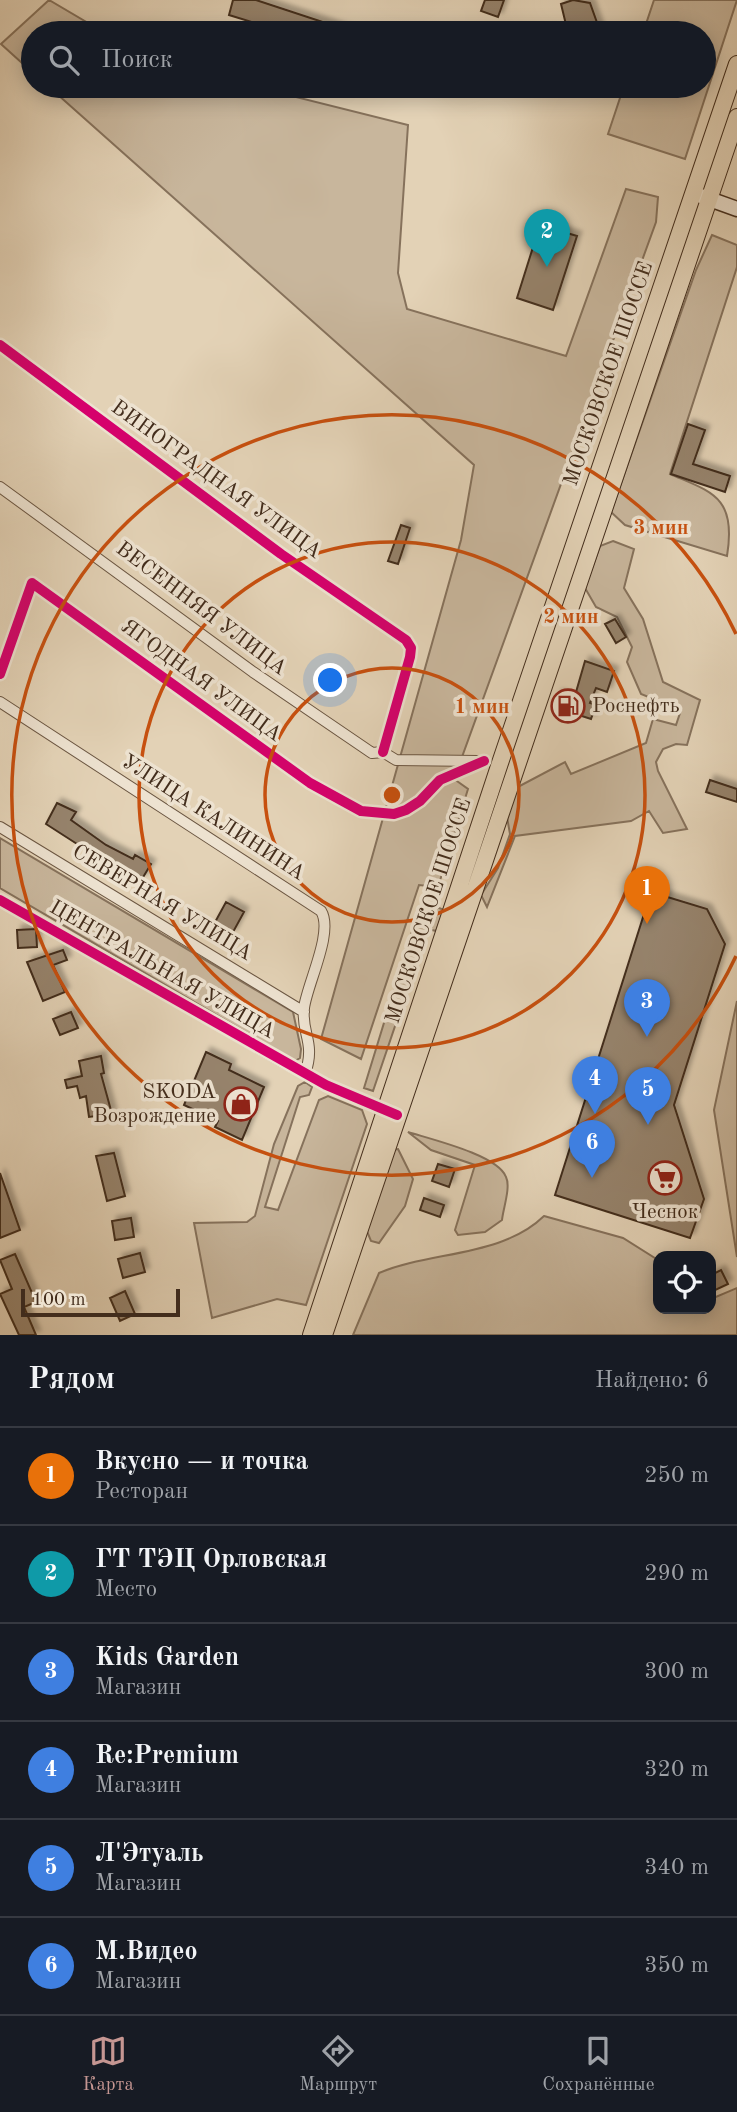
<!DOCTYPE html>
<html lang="ru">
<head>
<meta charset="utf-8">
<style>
  body { margin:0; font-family:"Old Standard TT",serif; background:#20242c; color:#f1f3f6 }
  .controls { position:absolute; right:21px; bottom:21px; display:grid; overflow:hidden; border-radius:14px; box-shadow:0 4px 18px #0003 }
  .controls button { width:63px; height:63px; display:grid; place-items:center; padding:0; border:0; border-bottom:2px solid #363941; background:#171b24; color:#f1f3f6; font:35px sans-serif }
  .scale { position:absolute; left:21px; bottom:18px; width:159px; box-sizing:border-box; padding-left:7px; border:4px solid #432d1c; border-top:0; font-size:19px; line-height:24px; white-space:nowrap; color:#432d1c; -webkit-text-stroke:5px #ede2d0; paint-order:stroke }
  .you { position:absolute; left:331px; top:681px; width:24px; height:24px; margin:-18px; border:5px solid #fff; border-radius:50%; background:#1a73e8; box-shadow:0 0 0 10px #1a73e833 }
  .badge { display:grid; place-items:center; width:46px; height:46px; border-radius:50%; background:#c59692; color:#fff; font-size:23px; font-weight:700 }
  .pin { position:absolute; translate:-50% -58px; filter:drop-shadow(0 2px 4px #0008) }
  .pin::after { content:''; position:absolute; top:37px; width:24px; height:21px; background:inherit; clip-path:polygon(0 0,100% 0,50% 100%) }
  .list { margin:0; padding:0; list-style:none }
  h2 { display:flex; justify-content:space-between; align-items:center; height:91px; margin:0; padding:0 28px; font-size:30px }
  h2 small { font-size:23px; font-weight:400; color:#9ea1a6 }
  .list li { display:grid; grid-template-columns:46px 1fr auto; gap:21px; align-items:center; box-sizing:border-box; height:98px; padding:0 28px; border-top:2px solid #363941 }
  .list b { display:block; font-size:26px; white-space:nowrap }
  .list p { margin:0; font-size:23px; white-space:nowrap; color:#9ea1a6 }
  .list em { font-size:23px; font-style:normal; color:#9ea1a6 }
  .icon { flex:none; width:38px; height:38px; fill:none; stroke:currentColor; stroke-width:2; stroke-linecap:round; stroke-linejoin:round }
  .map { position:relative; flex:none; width:737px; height:1335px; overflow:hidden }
  .search { position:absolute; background:#171b24; box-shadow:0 4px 18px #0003; left:21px; right:21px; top:21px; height:77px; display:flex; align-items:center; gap:18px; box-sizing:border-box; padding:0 24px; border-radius:38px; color:#9ea1a6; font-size:26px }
  .sheet { height:679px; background:#171b24 }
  nav { display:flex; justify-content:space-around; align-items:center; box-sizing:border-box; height:98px; border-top:2px solid #363941; background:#171b24; font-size:19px; color:#9ea1a6 }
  nav a { display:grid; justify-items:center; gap:4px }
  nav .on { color:#c59692 }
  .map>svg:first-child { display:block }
  .green { fill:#c8b69c; stroke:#86725c; stroke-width:2 }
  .building { fill:#96836c; stroke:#432d1c; stroke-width:2; filter:url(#shadow) }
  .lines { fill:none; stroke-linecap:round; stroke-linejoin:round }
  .street-casing { stroke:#6b5642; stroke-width:12 }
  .secondary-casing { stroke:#432d1c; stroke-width:17 }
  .primary-casing { stroke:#432d1c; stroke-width:18 }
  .street { stroke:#ede2d0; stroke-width:10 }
  .secondary { stroke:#ede2d0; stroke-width:14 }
  .primary { stroke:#e3d2b6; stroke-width:16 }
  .cycleway-casing { stroke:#ede2d0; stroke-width:15 }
  .cycleway { stroke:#d6006c; stroke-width:10 }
  .ring { fill:none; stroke:#c7500f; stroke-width:3.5 }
  .labels { text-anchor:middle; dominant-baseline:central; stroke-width:7; stroke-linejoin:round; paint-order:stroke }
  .street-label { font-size:21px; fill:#432d1c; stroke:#ede2d0 }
  .poi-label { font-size:21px; fill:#432d1c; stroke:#ede2d0; text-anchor:start }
  .centre { fill:#c7500f; stroke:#ede2d0; stroke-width:3.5 }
  .ring-label { font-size:21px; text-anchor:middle; font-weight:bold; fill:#c7500f; stroke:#ede2d0; stroke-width:7; stroke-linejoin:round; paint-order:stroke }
</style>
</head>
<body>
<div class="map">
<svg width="737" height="1335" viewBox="0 0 737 1335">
  <defs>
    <filter id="shadow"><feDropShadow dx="4.5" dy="-4.5" stdDeviation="2" flood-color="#0004"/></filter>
  </defs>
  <rect width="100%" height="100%" fill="#e3d2b6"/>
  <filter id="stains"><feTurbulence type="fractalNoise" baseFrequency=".00286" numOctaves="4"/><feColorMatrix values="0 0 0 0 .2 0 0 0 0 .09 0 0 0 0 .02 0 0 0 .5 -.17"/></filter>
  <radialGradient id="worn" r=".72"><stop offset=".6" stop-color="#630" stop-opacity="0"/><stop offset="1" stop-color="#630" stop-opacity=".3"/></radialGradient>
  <path class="green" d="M49,0L105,33H33V73L1,44Z
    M654,0H737L685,159L608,134L624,86H704V33H643Z
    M48,86H252L408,125L398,273L407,309L566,356L626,189L658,197L656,222L454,779L468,789L438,887L419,885L361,1059L321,1039L461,540L474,465Z
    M712,235L737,245V267L670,474C711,492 737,496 727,556L625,525L611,512L696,270Z
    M613,541L634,549L624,588L643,619L663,682L700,700L687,745L676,744L663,749L656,762L658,771L687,829L663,833L649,811L631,821L515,836L487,907L481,895L498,868L510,834L507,817L514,789L565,762L571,774L646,743L653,719L676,725L681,710L641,694L627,662L632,647L617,617L596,607L585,588L600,546Z
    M0,838L293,1012L301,1049L300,1058L295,1061L0,888Z
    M432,905L444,910L436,931L428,929L373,1091L364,1088L418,912L422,906Z
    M737,1001V1257L714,1110Z
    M305,1082L312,1087L309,1095L300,1097L265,1207L278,1210L319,1100L328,1096L362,1110L367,1124L306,1305L277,1299L212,1318L194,1223L247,1222L255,1216L274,1144L298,1086Z
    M408,1132C430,1139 498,1155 506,1177C511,1187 503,1209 502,1220L485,1232L458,1235L455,1230L475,1165L431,1150Z
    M398,1149L413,1179L405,1206L379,1243L371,1241L366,1229L392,1150Z
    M544,1216L623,1238L658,1260V1309H711V1299L737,1288V1335H353L379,1273C431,1251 502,1257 544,1216Z"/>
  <path class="building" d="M233,0H256L356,33H287L229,15Z
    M485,0H504L498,17L481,11Z
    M573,0L590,3L600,31L568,33L561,4Z
    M540,225L577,236L553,310L517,298Z
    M688,424L705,430L693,464L730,476L725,492L671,474Z
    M401,525L410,528L398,564L388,561Z
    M615,619L626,637L616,643L605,624Z
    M585,661L614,671L607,692L596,688L590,703L596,705L591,719L554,707L558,694L574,699Z
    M710,780L737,789V802L706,792Z
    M57,803L76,812L71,820L106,845L133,859L135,855L151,864L142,879L93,850L91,853L46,824Z
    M651,892L707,909L725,944L674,1105L704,1199L690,1238L555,1195Z
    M226,902L244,912L232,934L214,924Z
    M36,929L37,947L18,948L17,930Z
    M63,950L67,960L53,965L65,992L43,1001L27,962Z
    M71,1012L78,1028L60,1035L53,1019Z
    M206,1052L231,1064L229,1070L264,1087L242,1140L215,1127L218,1121L184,1105Z
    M101,1056L104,1073L101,1074L112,1114L89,1117L86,1096L80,1098L77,1086L67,1088L65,1080L82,1076L79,1061Z
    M114,1153L125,1196L107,1201L96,1156Z
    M438,1164L455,1169L449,1187L432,1181Z
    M0,1173L20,1230L0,1238Z
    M424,1198L444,1205L440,1217L420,1210Z
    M131,1218L134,1237L115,1240L112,1221Z
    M140,1253L145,1272L123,1278L118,1259Z
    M15,1254L36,1302L24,1307L36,1335H19L0,1294L12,1289L0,1260Z
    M721,1270L728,1284L711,1292V1275Z
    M125,1291L135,1314L120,1321L110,1298Z"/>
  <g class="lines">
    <defs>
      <path id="street" d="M0,345L281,554L406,640L411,648L410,657L383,752
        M0,487L253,672L372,753L383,752
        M0,674L32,583L310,783L361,811L394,814L406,810L420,801L440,780L484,761
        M0,702L321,911C334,932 307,984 304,1008C301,1034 316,1042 305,1074
        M383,752L396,760L478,761
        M0,827L304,1012
        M0,900L285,1063L326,1085L390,1112"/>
      <path id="secondary" d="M701,196L737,209"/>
      <path id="primary" d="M311,1335L500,763L737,64
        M324,1335L737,117"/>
    </defs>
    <use href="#street" class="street-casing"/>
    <use href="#secondary" class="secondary-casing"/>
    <use href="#primary" class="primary-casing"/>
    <use href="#street" class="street"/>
    <use href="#secondary" class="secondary"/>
    <use href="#primary" class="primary"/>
    <defs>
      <path id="cycleway" d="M0,345L281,554L406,640L411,648L410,657L383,752
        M0,674L32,583L310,783L361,811L394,814L406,810L420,801L440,780L484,761
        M0,900L326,1085L397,1115"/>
    </defs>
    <use href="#cycleway" class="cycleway-casing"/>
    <use href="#cycleway" class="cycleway"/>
  </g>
  <g class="ring">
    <circle cx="392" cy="795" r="127"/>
    <circle cx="392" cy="795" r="253"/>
    <path d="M736 956A380 380 0 1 1 736 634"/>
  </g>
  <defs>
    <symbol id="fuel-ring" viewBox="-11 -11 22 22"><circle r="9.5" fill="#ede2d0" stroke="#8f2418" stroke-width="1.5"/><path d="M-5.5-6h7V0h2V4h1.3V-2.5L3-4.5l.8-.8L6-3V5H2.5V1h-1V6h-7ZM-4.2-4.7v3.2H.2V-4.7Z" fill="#8f2418"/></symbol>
    <symbol id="shop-ring" viewBox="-11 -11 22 22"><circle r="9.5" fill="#ede2d0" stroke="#8f2418" stroke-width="1.5"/><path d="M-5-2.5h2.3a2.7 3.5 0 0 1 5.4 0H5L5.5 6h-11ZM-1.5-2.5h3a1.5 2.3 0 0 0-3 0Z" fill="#8f2418"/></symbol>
    <symbol id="supermarket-ring" viewBox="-11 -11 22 22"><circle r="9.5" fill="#ede2d0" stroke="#8f2418" stroke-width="1.5"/><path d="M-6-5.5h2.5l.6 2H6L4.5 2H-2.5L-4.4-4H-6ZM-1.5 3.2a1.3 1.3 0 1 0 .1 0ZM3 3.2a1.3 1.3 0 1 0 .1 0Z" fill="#8f2418"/></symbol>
  </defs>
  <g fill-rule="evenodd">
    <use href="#fuel-ring" x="549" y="687" width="38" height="38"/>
    <use href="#shop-ring" x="222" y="1085" width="38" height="38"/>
    <use href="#supermarket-ring" x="646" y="1159" width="38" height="38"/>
  </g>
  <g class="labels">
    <g class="street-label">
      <text transform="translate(609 374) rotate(-71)">МОСКОВСКОЕ ШОССЕ</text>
      <text transform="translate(216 480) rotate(36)">ВИНОГРАДНАЯ УЛИЦА</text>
      <text transform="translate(201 609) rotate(37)">ВЕСЕННЯЯ УЛИЦА</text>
      <text transform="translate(201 681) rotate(36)">ЯГОДНАЯ УЛИЦА</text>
      <text transform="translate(213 818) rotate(33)">УЛИЦА КАЛИНИНА</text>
      <text transform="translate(162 903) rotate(31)">СЕВЕРНАЯ УЛИЦА</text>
      <text transform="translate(429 911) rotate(-72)">МОСКОВСКОЕ ШОССЕ</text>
      <text transform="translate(162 970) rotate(30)">ЦЕНТРАЛЬНАЯ УЛИЦА</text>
    </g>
    <g class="poi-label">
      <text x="592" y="706">Роснефть</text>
      <text x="216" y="1092" text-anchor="end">SKODA<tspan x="216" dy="24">Возрождение</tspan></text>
      <text x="665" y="1212" text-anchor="middle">Чеснок</text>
    </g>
  </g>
  <circle cx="392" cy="795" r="10" class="centre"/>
  <g class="ring-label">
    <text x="661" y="534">3 мин</text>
    <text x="571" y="623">2 мин</text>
    <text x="482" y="713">1 мин</text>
  </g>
  <rect width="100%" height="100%" filter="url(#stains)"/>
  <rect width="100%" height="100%" fill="url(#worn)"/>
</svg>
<div class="controls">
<button><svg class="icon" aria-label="locate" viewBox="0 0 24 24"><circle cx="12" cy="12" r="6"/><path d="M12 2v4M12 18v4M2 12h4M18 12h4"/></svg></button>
</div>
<div class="scale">100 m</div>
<div class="you"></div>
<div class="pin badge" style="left:647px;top:924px;background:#e8710a">1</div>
<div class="pin badge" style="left:547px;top:267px;background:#0f9aa8">2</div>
<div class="pin badge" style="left:647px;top:1037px;background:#3f7fe0">3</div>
<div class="pin badge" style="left:595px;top:1114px;background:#3f7fe0">4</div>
<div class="pin badge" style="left:648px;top:1125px;background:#3f7fe0">5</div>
<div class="pin badge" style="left:592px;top:1178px;background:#3f7fe0">6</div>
<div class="search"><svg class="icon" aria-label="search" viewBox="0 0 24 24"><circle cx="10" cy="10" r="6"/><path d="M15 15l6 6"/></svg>Поиск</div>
</div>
<section class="sheet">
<h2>Рядом<small>Найдено: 6</small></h2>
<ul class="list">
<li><span class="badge" style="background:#e8710a">1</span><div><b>Вкусно — и точка</b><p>Ресторан</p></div><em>250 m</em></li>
<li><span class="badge" style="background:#0f9aa8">2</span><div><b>ГТ ТЭЦ Орловская</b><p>Место</p></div><em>290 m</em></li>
<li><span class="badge" style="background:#3f7fe0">3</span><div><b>Kids Garden</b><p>Магазин</p></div><em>300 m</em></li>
<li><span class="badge" style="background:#3f7fe0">4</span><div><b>Re:Premium</b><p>Магазин</p></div><em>320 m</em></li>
<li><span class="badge" style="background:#3f7fe0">5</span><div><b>Л'Этуаль</b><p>Магазин</p></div><em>340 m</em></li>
<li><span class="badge" style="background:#3f7fe0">6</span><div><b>М.Видео</b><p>Магазин</p></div><em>350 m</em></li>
</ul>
</section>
<nav>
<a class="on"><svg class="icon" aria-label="map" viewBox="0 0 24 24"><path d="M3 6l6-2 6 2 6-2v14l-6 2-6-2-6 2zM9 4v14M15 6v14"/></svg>Карта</a>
<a><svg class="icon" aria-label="directions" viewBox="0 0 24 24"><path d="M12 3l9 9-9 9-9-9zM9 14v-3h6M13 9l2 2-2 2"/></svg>Маршрут</a>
<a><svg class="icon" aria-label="saved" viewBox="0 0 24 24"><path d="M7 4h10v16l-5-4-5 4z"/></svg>Сохранённые</a>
</nav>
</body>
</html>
